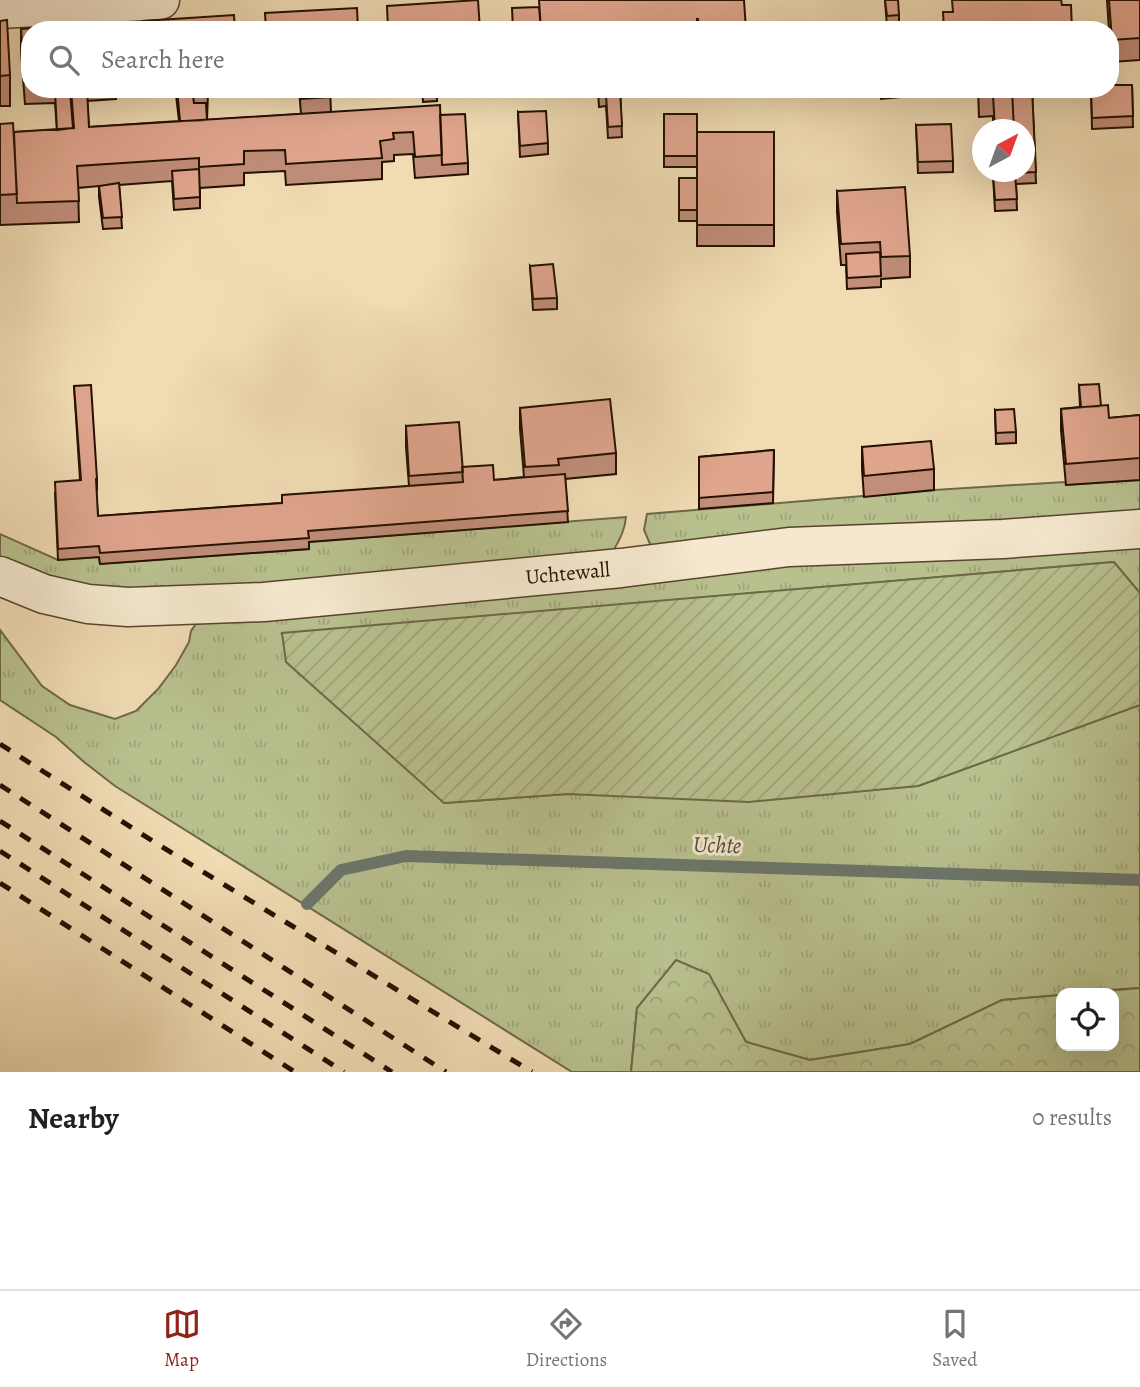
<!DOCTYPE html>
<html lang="en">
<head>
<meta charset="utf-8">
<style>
  body { margin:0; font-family:Alegreya,serif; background:#f2f2f2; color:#202124 }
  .controls { position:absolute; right:21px; bottom:21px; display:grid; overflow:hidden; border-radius:14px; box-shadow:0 7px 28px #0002 }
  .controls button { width:63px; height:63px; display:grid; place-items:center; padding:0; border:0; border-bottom:2px solid #e0e0e0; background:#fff; color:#202124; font:35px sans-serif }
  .compass { position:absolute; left:972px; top:119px; width:63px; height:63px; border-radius:50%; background:#fff; box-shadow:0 7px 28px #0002; rotate:41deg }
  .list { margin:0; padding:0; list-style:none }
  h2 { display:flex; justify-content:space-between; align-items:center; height:91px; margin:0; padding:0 28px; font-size:30px }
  h2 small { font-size:23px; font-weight:400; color:#757577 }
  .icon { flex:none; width:38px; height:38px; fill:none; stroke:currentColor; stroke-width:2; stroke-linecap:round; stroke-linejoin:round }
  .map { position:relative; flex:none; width:1140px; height:1072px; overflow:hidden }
  .search { position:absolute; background:#fff; box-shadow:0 7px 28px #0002; left:21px; right:21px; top:21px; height:77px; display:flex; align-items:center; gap:18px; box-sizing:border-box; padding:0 24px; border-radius:28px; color:#757577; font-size:26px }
  .sheet { height:217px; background:#fff }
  nav { display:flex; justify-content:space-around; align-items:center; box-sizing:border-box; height:98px; border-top:2px solid #e0e0e0; background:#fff; font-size:19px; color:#757577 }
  nav a { display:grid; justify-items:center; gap:4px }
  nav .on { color:#8f2418 }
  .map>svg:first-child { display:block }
  .grass { fill:url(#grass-tufts); stroke:#6e6847; stroke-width:2 }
  .forest { fill:url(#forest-crowns); stroke:#6e6847; stroke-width:2 }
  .garden { fill:url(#garden-furrows); stroke:#6e6847; stroke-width:2 }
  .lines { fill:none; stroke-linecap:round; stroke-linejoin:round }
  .stream { stroke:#6b766b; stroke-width:12 }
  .minor-casing { stroke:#57442d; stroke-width:41 }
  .minor { stroke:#f5e8ce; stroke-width:38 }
  .rail { stroke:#241100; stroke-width:5; stroke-dasharray:12 12; stroke-linecap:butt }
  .wall { fill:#c08e79; stroke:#241100; stroke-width:2 }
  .building { fill:#dfa58d; stroke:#241100; stroke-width:2 }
  .labels { text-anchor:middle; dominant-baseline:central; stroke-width:6; stroke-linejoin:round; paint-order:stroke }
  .street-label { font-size:21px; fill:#241100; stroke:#f5e8ce }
  .water-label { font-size:23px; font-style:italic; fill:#4e4c3e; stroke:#f5e8ce }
</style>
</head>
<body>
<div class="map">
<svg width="1140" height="1072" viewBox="0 0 1140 1072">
  <defs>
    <pattern id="grass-tufts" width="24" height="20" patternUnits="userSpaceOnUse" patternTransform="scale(1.75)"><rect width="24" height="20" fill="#b8c08e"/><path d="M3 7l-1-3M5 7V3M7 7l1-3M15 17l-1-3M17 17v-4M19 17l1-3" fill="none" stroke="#9ea479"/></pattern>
    <pattern id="forest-crowns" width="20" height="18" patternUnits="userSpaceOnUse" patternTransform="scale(1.75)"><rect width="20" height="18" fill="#b8c08e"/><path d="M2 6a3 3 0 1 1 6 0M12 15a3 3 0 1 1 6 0" fill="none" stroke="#9ea479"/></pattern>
    <pattern id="garden-furrows" width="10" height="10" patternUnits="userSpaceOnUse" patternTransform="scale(1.75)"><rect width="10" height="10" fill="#b8c08e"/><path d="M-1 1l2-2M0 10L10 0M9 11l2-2" fill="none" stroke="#9ea479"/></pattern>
  </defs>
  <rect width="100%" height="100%" fill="#f0dbb3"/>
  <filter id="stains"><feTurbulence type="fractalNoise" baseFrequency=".00286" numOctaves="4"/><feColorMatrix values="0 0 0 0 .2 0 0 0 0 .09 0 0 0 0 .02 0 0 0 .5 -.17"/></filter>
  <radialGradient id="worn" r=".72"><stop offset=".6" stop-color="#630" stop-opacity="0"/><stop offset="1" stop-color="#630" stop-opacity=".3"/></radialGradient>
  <path class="grass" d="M1140,480V522L659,549L650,544L644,530L647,514L934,490L1065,482L1066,485Z
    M626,517C625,530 620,540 613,551L270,590H85L0,560V534L58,560L99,557L100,564L308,549V542Z
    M1140,540V593L1113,562L282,634L444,803L568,794L918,786L1140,705V988L1061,993V995L1002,1000L910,1044L810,1060L746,1042L709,975L637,1008L631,1072H572L115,786L84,762L56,737L0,700V630L42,686L70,705L115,719L136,711L158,689L176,665L189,642L191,631L196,624L234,619L636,577Z"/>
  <path class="forest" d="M676,960L709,974L746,1042L810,1060L910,1044L1002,1000L1061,995V1046H1114V993H1080L1140,988V1072H631L637,1008Z"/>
  <path class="garden" d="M1114,562L1140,593V705L918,786L749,802L568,794L444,803L286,662L282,633Z"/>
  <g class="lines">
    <path class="stream" d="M307,904L341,870L406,856L1140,880"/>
    <defs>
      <g id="minor">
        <path d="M0,9L160,0"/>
        <path id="s1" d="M0,576L44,594L88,604L128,607L264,602L621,568L789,547L1003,539L1140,529"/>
      </g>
    </defs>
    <use href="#minor" class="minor-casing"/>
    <use href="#minor" class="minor"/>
    <path class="rail" d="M0,744L159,845L532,1072
      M0,785L446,1072
      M0,821L392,1072
      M0,851L344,1072
      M0,883L295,1072"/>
  </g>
  <path class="wall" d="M885,0L899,15V26L887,27Z
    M1107,0H1140V60L1112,62L1110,30H1109Z
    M0,21L10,75V106H0Z
    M21,29L30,30V89H116V99L87,101L89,127L179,121L176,95L147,96V89H238V91L208,93L207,120L301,114L299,89H330L331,112L440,115L468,163V174L415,178L413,154L394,155V161L382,162V179L286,185L285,171L244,173V185L200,188V208L174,210L172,181L119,185L122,228L103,229L99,197V186L78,188L79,222L0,225V124L14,132L57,130L55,103L25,104L21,51Z
    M1132,85L1133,127L1092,129L1091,89Z
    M422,89H437V101L423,102Z
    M598,89H620L622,137L608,138L606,106L599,107Z
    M880,89H911V96L881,99Z
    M978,89H1032L1036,183L1016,184L1017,210L995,211L993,174H996V172H1025V130H993V116L979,117Z
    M518,112L548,143V154L520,157Z
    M664,114H697V161L774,132V246H697V221H679V178H697V167H664Z
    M916,125L953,161V172L918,173Z
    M837,191L910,256V277L881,279V287L847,289L846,265H841L837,212Z
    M530,266L557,298V309L533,310Z
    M1079,385L1101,406L1109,418L1140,415V480L1066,485L1061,430V409L1080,407Z
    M74,386L97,479V490H96L98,516L282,503L409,486L406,447V426L462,467L494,480L524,477L520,429V408L616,453V474L565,479L568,522L309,542V549L100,564L99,557L58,560L55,493L80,480Z
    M995,410L1016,432V443L996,444Z
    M862,447L934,469V490L864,497L862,469Z
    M774,450L773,503L699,509V457Z"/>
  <path class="building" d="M478,0L480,30H388L387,6Z
    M539,0H744L746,30H699L698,19H697V30H541Z
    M885,0H898L899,15L887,16Z
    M952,0H1061L1062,5H1071L1072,30H944L943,12H953Z
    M1109,0H1140V38L1112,40Z
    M539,7L541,30H513L512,8Z
    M357,8L358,30H266L265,13Z
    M234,15L235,30H144L143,21Z
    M7,20L10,75L0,76V21Z
    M113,23V30H30V83H25L21,29Z
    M1110,85H1132L1133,116L1092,118L1091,89H1110Z
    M71,89H87L89,127L440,105L442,155L415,157L413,132L393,133L394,139L380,141L382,158L286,164L285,150L244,151V164L199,167V158L77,166L79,201L17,203L14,132L74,128Z
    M177,89H192L194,103H206L207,120L180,121Z
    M193,89H208V92L194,93Z
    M300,89H330L331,97L301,99Z
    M599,89H620L622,126L608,127L606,95L599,96Z
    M979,89H1012L1014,130H995L993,95L979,96Z
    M1012,89H1032L1036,172L1015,173L1017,199L995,200L993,174L1025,172V130H1014Z
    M70,91L73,128L57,130L55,92Z
    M546,111L548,143L520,146L518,112Z
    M465,114L468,163L442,165L440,115Z
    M664,114H697V156H664Z
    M13,123L17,194L0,195V124Z
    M951,124L953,161L918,162L916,125Z
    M697,132H774V225H697Z
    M199,169L200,197L174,199L172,171Z
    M679,178H697V210H679Z
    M119,183L122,217L103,218L99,186Z
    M905,187L910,256L881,257L880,242L841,244L837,191Z
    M880,252L881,276L847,278L846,254Z
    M553,264L557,298L533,299L530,266Z
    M1099,384L1101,406L1081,407L1079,385Z
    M91,385L97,479H96L98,516L282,503V495L463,482L462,467L493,465L494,480L565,474L568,511L308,531L309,538L100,553L99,546L58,549L55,482L81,480L74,386Z
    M610,399L616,453L558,459L559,465L525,467L520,408Z
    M1108,405L1109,418L1140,415V458L1066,464L1061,409Z
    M1014,409L1016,432L996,433L995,410Z
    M459,422L463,472L409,476L406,426Z
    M931,441L934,469L864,476L862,447Z
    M774,450L773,492L699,498V457Z"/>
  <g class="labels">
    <g class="street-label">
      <text stroke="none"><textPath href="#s1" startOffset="574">Uchtewall</textPath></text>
    </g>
    <g class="water-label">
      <text transform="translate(717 845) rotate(2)">Uchte</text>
    </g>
  </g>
  <rect width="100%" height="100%" filter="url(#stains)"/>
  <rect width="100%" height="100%" fill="url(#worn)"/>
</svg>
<div class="controls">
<button><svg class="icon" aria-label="locate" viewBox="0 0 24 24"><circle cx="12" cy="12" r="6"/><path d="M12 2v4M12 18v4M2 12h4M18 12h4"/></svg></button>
</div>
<svg class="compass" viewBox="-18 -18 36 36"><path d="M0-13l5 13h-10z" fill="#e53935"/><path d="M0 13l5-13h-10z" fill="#757577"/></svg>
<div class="search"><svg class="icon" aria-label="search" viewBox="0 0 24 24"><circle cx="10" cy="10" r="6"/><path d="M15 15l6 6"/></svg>Search here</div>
</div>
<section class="sheet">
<h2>Nearby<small>0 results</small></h2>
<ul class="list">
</ul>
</section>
<nav>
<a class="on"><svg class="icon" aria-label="map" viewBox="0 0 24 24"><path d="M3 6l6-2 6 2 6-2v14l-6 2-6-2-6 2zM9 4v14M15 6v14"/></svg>Map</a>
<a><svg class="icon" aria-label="directions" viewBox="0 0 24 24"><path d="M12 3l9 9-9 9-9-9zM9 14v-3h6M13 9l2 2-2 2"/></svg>Directions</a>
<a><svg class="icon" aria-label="saved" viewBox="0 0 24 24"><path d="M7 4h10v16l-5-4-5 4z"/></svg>Saved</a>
</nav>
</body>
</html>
